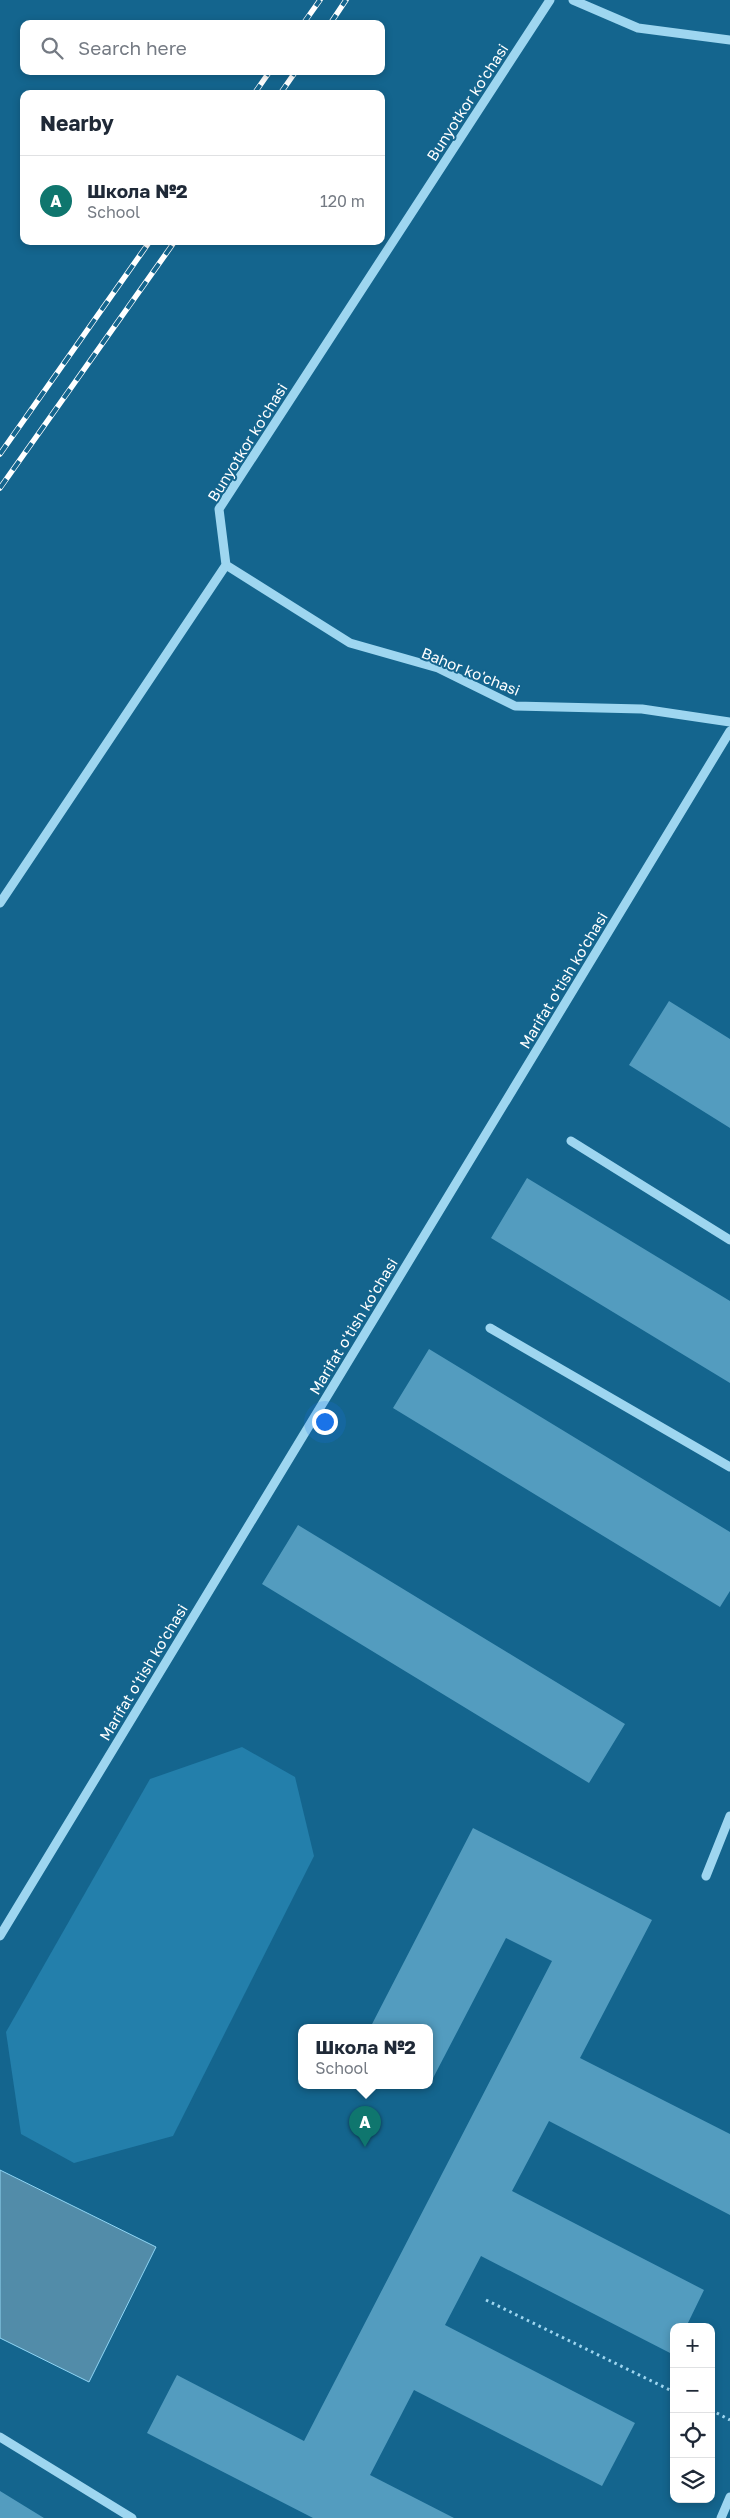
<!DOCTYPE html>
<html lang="en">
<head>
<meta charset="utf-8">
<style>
	:root { --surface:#fff; --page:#f2f2f3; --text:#1f2937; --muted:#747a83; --line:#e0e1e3; --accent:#0f766e }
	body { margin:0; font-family:"Golos Text",sans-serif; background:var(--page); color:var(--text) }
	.controls { position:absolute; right:15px; bottom:15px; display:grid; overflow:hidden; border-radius:10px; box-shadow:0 2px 8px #0003 }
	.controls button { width:45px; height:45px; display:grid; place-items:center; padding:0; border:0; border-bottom:1px solid var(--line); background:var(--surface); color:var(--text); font:25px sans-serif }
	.you { position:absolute; left:324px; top:1421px; width:18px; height:18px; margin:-12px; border:4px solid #fff; border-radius:50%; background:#1a73e8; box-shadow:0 0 0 8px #1a73e833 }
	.badge { display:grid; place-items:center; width:32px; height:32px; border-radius:50%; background:var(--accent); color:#fff; font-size:16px; font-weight:700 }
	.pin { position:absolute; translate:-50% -41px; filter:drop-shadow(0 1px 2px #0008) }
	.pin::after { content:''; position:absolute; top:26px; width:18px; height:15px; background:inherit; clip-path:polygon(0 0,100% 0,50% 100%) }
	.popup { position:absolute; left:298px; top:2024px; width:135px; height:65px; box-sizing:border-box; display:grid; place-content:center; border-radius:10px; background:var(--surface); filter:drop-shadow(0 1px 4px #0005); font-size:16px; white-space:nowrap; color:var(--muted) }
	.popup b { font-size:19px; color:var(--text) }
	.popup::after { content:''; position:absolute; left:50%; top:100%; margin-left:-10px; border:10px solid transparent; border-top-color:var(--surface) }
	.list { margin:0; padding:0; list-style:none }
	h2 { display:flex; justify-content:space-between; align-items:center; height:65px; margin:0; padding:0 20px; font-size:21px }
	h2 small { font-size:16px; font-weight:400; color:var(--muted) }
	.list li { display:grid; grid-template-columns:32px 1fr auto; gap:15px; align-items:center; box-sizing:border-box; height:90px; padding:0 20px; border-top:1px solid var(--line) }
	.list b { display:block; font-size:19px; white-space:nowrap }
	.list p { margin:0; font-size:16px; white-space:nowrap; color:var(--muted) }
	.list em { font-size:16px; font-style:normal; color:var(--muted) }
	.icon { flex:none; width:28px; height:28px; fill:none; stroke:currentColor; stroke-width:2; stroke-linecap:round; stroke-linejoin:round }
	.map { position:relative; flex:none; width:730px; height:2518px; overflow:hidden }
	.search { position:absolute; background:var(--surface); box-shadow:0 2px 8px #0003; left:20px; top:20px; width:365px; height:55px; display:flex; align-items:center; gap:12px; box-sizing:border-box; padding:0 18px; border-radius:10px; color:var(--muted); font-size:19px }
	.panel { position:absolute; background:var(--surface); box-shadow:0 2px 8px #0003; left:20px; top:90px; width:365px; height:155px; border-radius:10px }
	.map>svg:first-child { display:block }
	.green { fill:#237fab }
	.water { fill:#528ca9; stroke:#90d5f4 }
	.building { fill:#539cbf }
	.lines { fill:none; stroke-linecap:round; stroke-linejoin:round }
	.path { stroke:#9ed6f0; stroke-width:3; stroke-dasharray:2.5 4; stroke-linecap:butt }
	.minor { stroke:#9ed6f0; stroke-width:9 }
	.rail-casing { stroke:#fff; stroke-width:5.5 }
	.rail { stroke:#14658e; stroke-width:4; stroke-dasharray:11; stroke-linecap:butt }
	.labels { text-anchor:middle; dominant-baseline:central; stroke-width:4; stroke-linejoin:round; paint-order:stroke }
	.street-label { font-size:15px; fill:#fff; stroke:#14658e }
</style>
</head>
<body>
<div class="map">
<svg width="730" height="2518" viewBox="0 0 730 2518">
	<rect width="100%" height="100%" fill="#14658e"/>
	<path class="green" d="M242,1747l53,30 19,79 -141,280 -99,27 -53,-29 -15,-102 144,-253z"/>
	<path class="water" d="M0,2170l156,77 -67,135 -89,-44z"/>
	<path class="building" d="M669,1001l61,38v89l-101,-63z
		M527,1178l203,123v82l-239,-145z
		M429,1349l301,183v59l-10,16 -327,-199z
		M298,1525l327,199 -36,59 -327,-199z
		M473,1828l179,92 -72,138 150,76v81l-181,-94 -37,70 192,99 -18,37h-12v23l-2,4 -191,-98 -36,69 190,98 -33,63 -188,-96 -44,85 84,43h-141l-166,-85 30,-58 127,66 248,-480 -46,-23 -75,144 -2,-2v-52h-59z
		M0,2491l44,27h-44z"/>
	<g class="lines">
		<path class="path" d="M486,2300l188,92
			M711,2410l19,10"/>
		<path class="minor" d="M573,0l65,28 92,12
			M226,565l124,78 88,25 77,38 127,3 88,13
			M0,903l226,-338 -7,-56 331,-509
			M571,1141l159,99
			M490,1328l240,139
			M706,1876l24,-60
			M0,1936l730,-1205
			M0,2437l132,81
			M721,2518l9,-21"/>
		<defs>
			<path id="rail" d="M303,24l17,-24
				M330,24l16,-24
				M254,94l16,-23
				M280,94l16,-23
				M0,454l150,-213
				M0,488l175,-247"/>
		</defs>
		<use href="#rail" class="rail-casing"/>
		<use href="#rail" class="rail"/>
	</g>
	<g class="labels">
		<g class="street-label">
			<text transform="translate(467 102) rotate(-57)">Bunyotkor ko'chasi</text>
			<text transform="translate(247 442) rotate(-58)">Bunyotkor ko'chasi</text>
			<text transform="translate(471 671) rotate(22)">Bahor ko'chasi</text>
			<text transform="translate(563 980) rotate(-59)">Marifat o'tish ko'chasi</text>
			<text transform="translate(353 1326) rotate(-59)">Marifat o'tish ko'chasi</text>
			<text transform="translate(143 1672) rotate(-59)">Marifat o'tish ko'chasi</text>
		</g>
	</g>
</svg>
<div class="controls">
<button>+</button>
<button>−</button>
<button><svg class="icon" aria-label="locate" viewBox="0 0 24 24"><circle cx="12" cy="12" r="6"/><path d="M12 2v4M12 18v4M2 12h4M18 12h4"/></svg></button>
<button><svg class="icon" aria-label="layers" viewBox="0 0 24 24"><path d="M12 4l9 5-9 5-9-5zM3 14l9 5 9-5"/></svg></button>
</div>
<div class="you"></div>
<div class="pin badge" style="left:365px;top:2147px">A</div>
<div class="popup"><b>Школа №2</b>School</div>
<div class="search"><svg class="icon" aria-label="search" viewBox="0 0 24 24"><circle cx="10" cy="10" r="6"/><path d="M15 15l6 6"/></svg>Search here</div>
<section class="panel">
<h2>Nearby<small></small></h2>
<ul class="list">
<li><span class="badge">A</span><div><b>Школа №2</b><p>School</p></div><em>120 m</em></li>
</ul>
</section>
</div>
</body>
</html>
